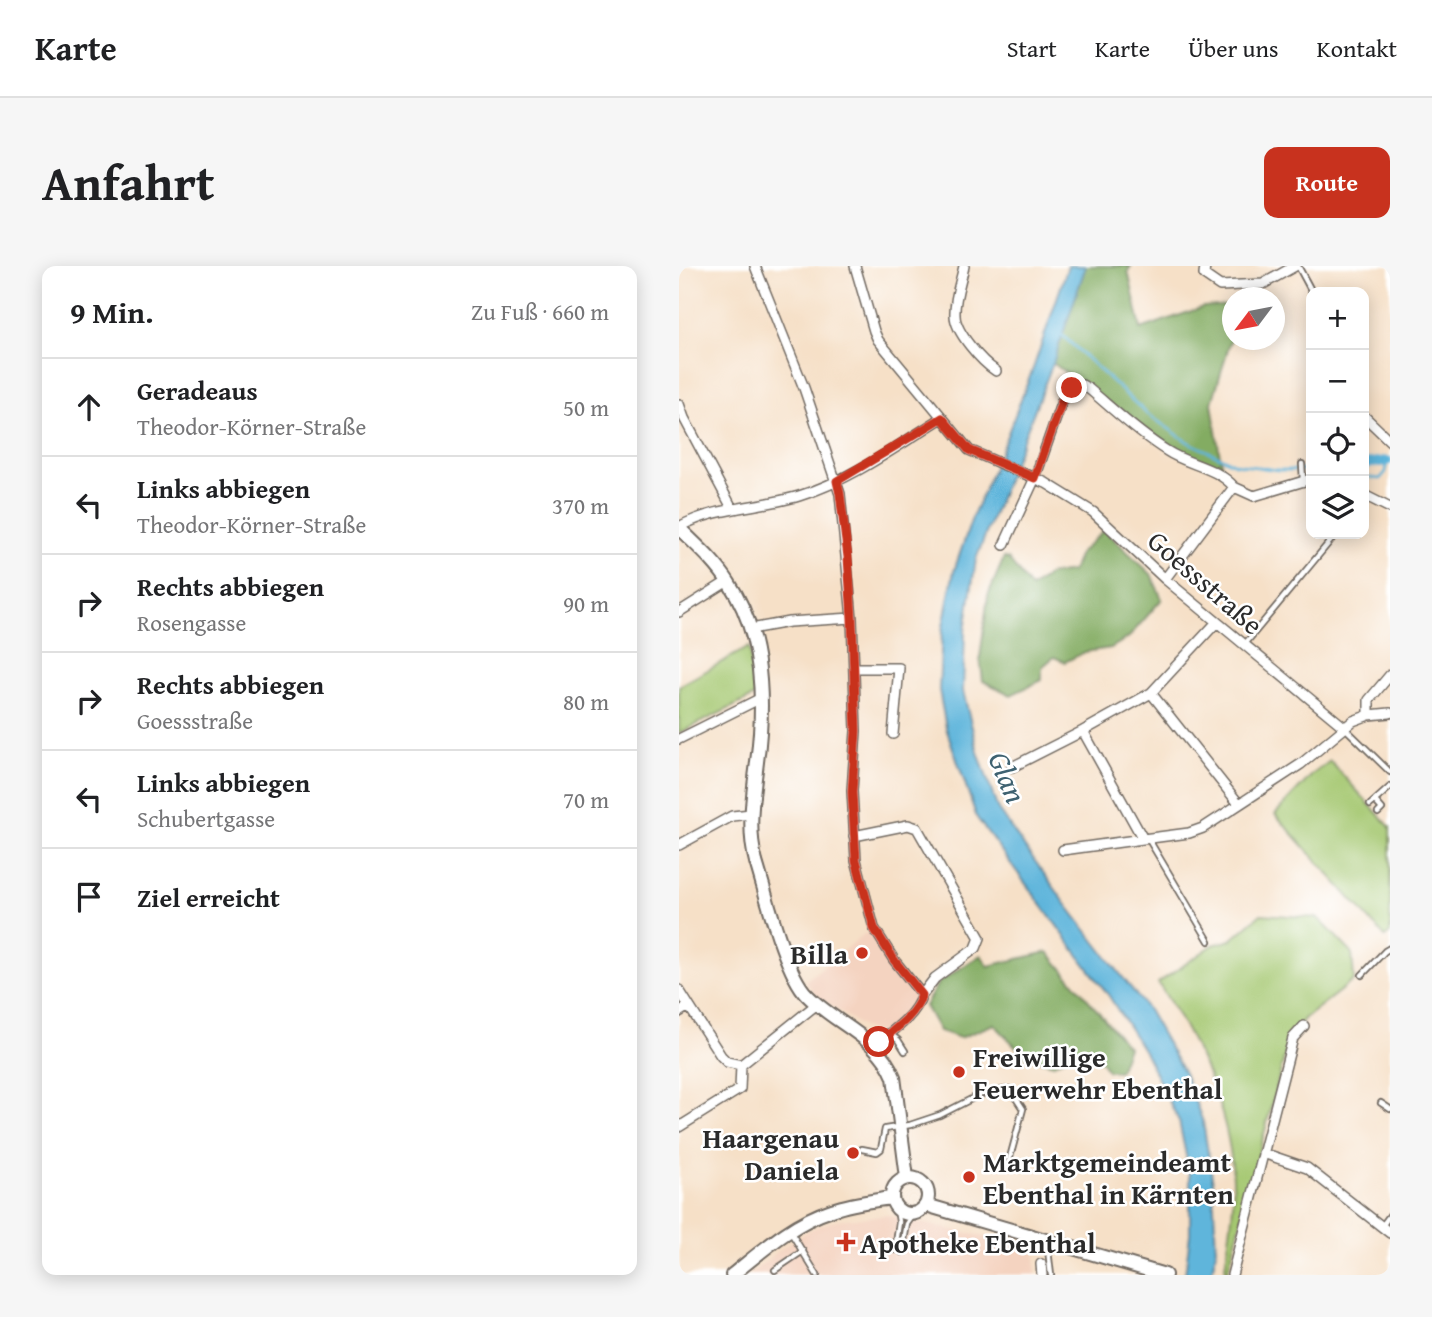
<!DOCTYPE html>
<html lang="de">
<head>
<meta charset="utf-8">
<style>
	:root { --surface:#fff; --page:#f6f6f6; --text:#202124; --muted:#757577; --line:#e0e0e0; --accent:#c8321e }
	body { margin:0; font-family:"Gentium Book Plus",serif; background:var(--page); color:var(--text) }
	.controls { position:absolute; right:21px; top:21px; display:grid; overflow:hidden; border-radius:14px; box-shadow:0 4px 18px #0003 }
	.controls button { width:63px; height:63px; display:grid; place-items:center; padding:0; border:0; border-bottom:2px solid var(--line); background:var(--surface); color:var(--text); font:35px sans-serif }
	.compass { position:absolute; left:543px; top:21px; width:63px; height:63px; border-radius:50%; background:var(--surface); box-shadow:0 4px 18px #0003; rotate:238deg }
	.stop { position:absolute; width:21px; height:21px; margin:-16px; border:5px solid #c8321e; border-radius:50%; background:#fff }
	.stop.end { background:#c8321e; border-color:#fff; box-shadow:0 2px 7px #0008 }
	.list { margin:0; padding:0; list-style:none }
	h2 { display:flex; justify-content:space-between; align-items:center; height:91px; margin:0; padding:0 28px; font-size:30px }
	h2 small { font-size:23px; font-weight:400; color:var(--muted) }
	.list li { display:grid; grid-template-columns:46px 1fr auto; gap:21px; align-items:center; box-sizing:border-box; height:98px; padding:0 28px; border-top:2px solid var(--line) }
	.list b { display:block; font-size:26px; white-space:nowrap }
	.list p { margin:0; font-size:23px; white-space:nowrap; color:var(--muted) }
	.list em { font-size:23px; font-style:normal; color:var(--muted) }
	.icon { flex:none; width:38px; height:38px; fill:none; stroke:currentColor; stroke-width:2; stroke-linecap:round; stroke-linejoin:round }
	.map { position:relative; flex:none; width:711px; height:1009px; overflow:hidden; border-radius:14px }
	header { display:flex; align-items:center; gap:42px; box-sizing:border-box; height:98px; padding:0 35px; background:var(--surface); border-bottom:2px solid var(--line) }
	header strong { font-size:33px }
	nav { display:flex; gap:38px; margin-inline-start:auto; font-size:24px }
	.intro { display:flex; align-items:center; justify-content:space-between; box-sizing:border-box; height:168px; padding:0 42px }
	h1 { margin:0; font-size:49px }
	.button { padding:18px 32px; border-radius:14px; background:var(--accent); color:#fff; font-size:24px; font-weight:700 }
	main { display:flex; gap:42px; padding:0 42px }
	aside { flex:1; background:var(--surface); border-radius:14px; box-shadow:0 4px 18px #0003 }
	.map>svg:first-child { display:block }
	.built { fill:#f4d3c0 }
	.green { fill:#a4c770; stroke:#68794e; stroke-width:2 }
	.forest { fill:#83ac62; stroke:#576c46; stroke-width:2 }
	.water { fill:#5eb5db; stroke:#447083; stroke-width:2 }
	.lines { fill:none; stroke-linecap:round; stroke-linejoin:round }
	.stream { stroke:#5eb5db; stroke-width:2.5 }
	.canal { stroke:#5eb5db; stroke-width:10 }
	.lane-casing { stroke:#726a62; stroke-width:8 }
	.street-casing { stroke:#726a62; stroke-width:12 }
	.secondary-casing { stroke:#726a62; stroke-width:16 }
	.lane { stroke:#fff; stroke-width:4.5 }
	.street { stroke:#fff; stroke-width:9 }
	.secondary { stroke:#fff; stroke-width:12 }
	.route { stroke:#c8321e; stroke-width:9 }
	.poi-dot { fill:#c8321e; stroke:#fff; stroke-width:2.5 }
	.labels { text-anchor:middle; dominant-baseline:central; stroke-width:5; stroke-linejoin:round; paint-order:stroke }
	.street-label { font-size:28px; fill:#2b2b2b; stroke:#fff }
	.poi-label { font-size:28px; font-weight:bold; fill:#2b2b2b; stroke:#fff; text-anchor:start }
	.water-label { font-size:30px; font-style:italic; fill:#3f6271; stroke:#fff }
</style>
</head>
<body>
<header>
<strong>Karte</strong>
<nav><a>Start</a><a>Karte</a><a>Über uns</a><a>Kontakt</a></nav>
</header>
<div class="intro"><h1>Anfahrt</h1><a class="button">Route</a></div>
<main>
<aside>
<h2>9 Min.<small>Zu Fuß · 660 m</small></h2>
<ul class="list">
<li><svg class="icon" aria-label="ahead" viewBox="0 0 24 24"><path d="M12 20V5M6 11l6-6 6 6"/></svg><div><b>Geradeaus</b><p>Theodor-Körner-Straße</p></div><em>50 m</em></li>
<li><svg class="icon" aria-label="left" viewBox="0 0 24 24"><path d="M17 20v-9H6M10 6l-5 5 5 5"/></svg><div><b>Links abbiegen</b><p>Theodor-Körner-Straße</p></div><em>370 m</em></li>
<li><svg class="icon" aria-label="right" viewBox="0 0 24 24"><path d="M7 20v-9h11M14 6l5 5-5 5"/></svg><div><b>Rechts abbiegen</b><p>Rosengasse</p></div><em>90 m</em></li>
<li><svg class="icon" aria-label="right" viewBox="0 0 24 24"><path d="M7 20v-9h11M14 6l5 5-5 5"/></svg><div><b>Rechts abbiegen</b><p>Goessstraße</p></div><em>80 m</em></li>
<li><svg class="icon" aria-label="left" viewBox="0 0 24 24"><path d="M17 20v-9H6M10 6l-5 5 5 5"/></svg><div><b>Links abbiegen</b><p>Schubertgasse</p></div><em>70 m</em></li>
<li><svg class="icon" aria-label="arrive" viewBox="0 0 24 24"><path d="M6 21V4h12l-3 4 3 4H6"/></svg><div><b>Ziel erreicht</b></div></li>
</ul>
</aside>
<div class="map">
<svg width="711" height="1009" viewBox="0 0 711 1009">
	<rect width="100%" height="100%" fill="#fff"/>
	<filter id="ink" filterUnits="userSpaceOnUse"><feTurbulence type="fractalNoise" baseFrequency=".0143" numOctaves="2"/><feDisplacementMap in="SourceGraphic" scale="14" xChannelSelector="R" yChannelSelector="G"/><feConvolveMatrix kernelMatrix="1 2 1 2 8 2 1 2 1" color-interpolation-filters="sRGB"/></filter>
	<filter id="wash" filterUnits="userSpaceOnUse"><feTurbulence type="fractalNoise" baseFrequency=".00686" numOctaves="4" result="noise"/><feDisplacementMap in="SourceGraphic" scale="28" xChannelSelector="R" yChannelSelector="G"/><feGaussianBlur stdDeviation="1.57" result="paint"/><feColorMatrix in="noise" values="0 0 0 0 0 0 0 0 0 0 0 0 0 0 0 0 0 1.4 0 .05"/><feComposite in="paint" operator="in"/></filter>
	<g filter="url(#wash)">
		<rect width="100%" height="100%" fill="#f6e0c7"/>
		<path class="built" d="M188,666l6,3 22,34 23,28 -14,18 -28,21 -59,-40 -12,-15z
			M207,949l149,33 1,27h-287l33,-27 29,-19 25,-9z"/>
		<path class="green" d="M70,381l6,49 -76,37v-47z
			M651,495l60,66v106l-5,4 -110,-123 38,-40z
			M582,648l57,4 34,35 2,27 -49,38 -15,17 -63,240 -2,-8c3,-21 7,-43 8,-64 4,-81 -32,-154 -75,-220l55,-38 18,-5z"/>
		<path class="forest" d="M402,0h50l-3,5 13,58 62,-22 29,-2v30l-20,68 10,67 -51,-21 -121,-88z
			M425,264l47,44 11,25 -33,38 -18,11 -26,4 -20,10 -11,-5 -12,10v13l-31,15 -28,-14 -3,-23 8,-63 16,-37 4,1 23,29 17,-13 24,-4 7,-17z
			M369,686l80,95 -9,24h-11l-6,-9 -24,-12 -24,14 -28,-7 -32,-33 -34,14 -21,-7 -14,-25 13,-23 43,-28 7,11z"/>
		<path class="water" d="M389,0h18l-33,97 -77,196 -11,72 -2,60 15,61 20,58 68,94 82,106 36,63 19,49 10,61 3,69 -5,23h-26l5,-41v-59l-11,-54 -34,-68 -36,-57 -132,-178 -31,-90 -7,-38 3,-59 12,-60 18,-53 27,-62 35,-90z"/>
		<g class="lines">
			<path class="stream" d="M383,69l84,78 42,29 47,22 43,6h33
				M685,211l16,2 6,-7 1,-11h3"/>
			<path class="canal" d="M685,198l23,-3"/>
		</g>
	</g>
	<g filter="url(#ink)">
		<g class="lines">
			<defs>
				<path id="lane" d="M619,0l14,26
					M623,198l1,16
					M566,378l87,-105
					M667,463l44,43
					M696,535l7,8 -4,4
					M691,539l20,-18
					M470,574l60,101
					M683,709l23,-24 5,-3
					M211,768l8,6 7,11
					M702,837l9,6
					M183,883l15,3 4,-3 4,-20 25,-4 30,-10 41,-21 29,-5 13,20 -15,56
					M703,960l8,-11
					M111,965l27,44
					M368,975l4,34
					M216,984l4,-28 -2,-13
					M223,986l5,-28 7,-10
					M96,1004l28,-19"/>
				<path id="street" d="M76,0l49,122 36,106 12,124 4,113 -4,60 4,69 18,68 20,32 28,35c-8,23 -29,35 -48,51
					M176,0l19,65 4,9 91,110 77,33 47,29 72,67 179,148
					M285,0c-3,15 -10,33 -9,49 0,17 27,47 41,56
					M526,0l-1,9 16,11 43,-2 32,-18
					M0,138l5,14 48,90
					M685,150l26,25
					M555,221l20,9 57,-17
					M685,229l26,13
					M0,261c38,-21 80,-19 120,-31 52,-16 98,-50 143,-78
					M325,279l31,-67 27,-77 10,-12 10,-4 7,4c25,21 49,44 78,62 21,14 50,16 67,36l-69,92
					M0,346l49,-31
					M72,363l38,-7 63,-4
					M175,402h45l-6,66
					M472,427l88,111
					M690,449v-15l21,-25
					M404,465l68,-38 65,-70
					M0,473l82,-41
					M333,501l71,-36 60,108 -80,11
					M175,570l54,-11 9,3 63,110 -4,10 -41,30 -13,17
					M464,573l46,-6 14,-5 98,-64 52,-43 16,-6 21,-2
					M0,579l53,-29 19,-2
					M0,724l10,16
					M0,746l10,-6 32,50 6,6 14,3
					M0,861l61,-38 1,-24 76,-61
					M584,887l44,15 83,65
					M362,998l1,11
					M553,1009l61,-237 11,-12"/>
				<path id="secondary" d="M0,262c17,17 37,34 50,55 35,52 36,119 28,179 -4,34 -10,67 -1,100 10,32 29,111 51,133 29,30 71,41 87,82l13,101
					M213 930a18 18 0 1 1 36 0a18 18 0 1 1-36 0Z
					M247,939l239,70
					M53,1009c31,-25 62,-53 100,-65 20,-7 40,-9 59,-12"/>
			</defs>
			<use href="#lane" class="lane-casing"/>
			<use href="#street" class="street-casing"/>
			<use href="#secondary" class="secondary-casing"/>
			<use href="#lane" class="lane"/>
			<use href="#street" class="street"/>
			<use href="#secondary" class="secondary"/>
		</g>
	</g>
	<g class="lines" filter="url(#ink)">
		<path class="route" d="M200,776c17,-14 35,-25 43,-47l-28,-35 -20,-32 -18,-68 -4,-68 4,-61 -4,-113 -4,-61 -8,-63 -3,-13 105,-63 27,32 66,28 27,-77 10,-13"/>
	</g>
	<g class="poi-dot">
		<circle cx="183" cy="687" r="7"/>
		<circle cx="280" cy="806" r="7"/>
		<circle cx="174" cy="887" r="7"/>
		<circle cx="290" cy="911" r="7"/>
		<path d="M163.5 965.5h7v7h7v7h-7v7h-7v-7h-7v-7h7z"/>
	</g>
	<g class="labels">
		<g class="street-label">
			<text transform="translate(527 316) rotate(41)">Goessstraße</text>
		</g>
		<g class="poi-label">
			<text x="169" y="687" text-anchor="end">Billa</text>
			<text x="294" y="790">Freiwillige<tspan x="294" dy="32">Feuerwehr Ebenthal</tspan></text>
			<text x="160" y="871" text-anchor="end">Haargenau<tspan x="160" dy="32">Daniela</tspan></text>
			<text x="304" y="895">Marktgemeindeamt<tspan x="304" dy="32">Ebenthal in Kärnten</tspan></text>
			<text x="181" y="976">Apotheke Ebenthal</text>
		</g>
		<g class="water-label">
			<text transform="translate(329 511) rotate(67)">Glan</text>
		</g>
	</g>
</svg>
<div class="controls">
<button>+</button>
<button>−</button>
<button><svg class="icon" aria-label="locate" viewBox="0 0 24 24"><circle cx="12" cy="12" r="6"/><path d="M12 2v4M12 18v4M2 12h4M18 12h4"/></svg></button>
<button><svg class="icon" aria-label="layers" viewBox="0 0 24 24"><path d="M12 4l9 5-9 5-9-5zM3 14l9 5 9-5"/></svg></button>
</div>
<svg class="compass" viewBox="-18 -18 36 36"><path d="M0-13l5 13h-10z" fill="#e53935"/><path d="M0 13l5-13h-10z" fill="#757577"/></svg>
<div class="stop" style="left:200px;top:776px"></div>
<div class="stop end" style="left:393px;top:122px"></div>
</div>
</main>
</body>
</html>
